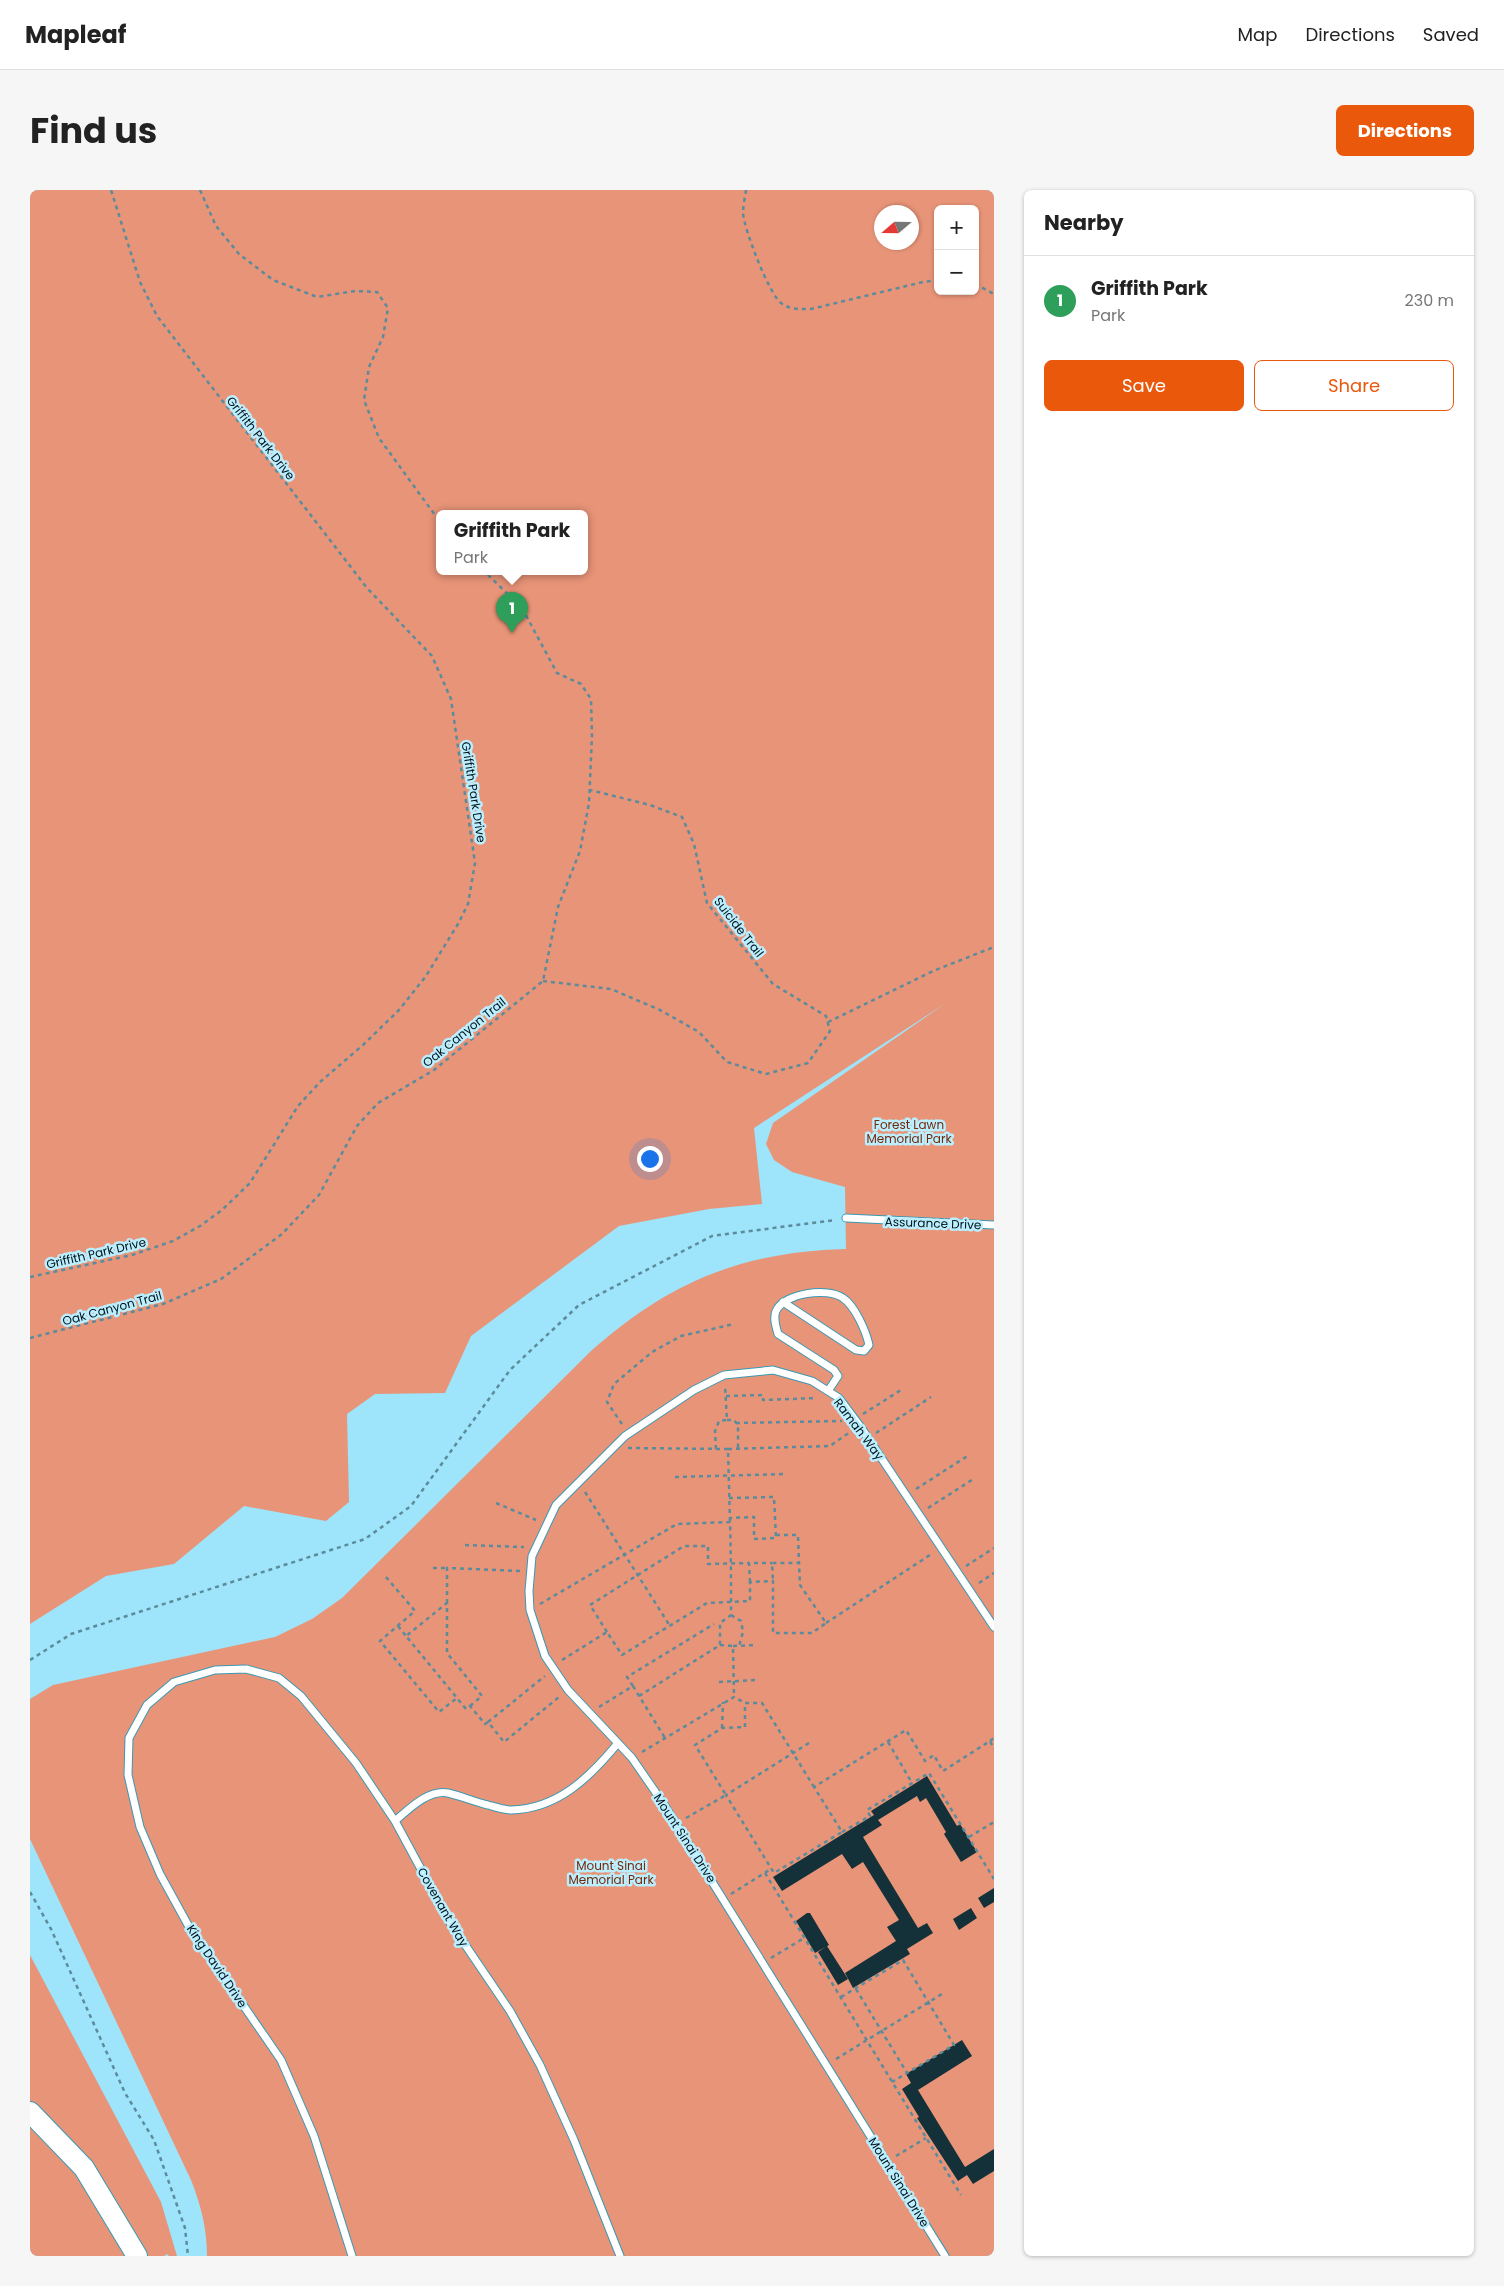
<!DOCTYPE html>
<html lang="en">
<head>
<meta charset="utf-8">
<style>
	:root { --surface:#fff; --page:#f6f6f6; --text:#222; --muted:#767676; --line:#e0e0e0; --accent:#ea580c }
	body { margin:0; font-family:Poppins,sans-serif; background:var(--page); color:var(--text) }
	.controls { position:absolute; right:15px; top:15px; display:grid; overflow:hidden; border-radius:8px; box-shadow:0 1px 4px #0004 }
	.controls button { width:45px; height:45px; display:grid; place-items:center; padding:0; border:0; border-bottom:1px solid var(--line); background:var(--surface); color:var(--text); font:25px sans-serif }
	.compass { position:absolute; left:844px; top:15px; width:45px; height:45px; border-radius:50%; background:var(--surface); box-shadow:0 1px 4px #0004; rotate:250deg }
	.you { position:absolute; left:619px; top:968px; width:18px; height:18px; margin:-12px; border:4px solid #fff; border-radius:50%; background:#1a73e8; box-shadow:0 0 0 8px #1a73e833 }
	.badge { display:grid; place-items:center; width:32px; height:32px; border-radius:50%; background:var(--accent); color:#fff; font-size:16px; font-weight:700 }
	.pin { position:absolute; translate:-50% -41px; filter:drop-shadow(0 1px 2px #0008) }
	.pin::after { content:''; position:absolute; top:26px; width:18px; height:15px; background:inherit; clip-path:polygon(0 0,100% 0,50% 100%) }
	.popup { position:absolute; left:406px; top:320px; width:152px; height:65px; box-sizing:border-box; display:grid; place-content:center; border-radius:8px; background:var(--surface); filter:drop-shadow(0 1px 4px #0005); font-size:16px; white-space:nowrap; color:var(--muted) }
	.popup b { font-size:19px; color:var(--text) }
	.popup::after { content:''; position:absolute; left:50%; top:100%; margin-left:-10px; border:10px solid transparent; border-top-color:var(--surface) }
	.list { margin:0; padding:0; list-style:none }
	h2 { display:flex; justify-content:space-between; align-items:center; height:65px; margin:0; padding:0 20px; font-size:21px }
	h2 small { font-size:16px; font-weight:400; color:var(--muted) }
	.list li { display:grid; grid-template-columns:32px 1fr auto; gap:15px; align-items:center; box-sizing:border-box; height:90px; padding:0 20px; border-top:1px solid var(--line) }
	.list b { display:block; font-size:19px; white-space:nowrap }
	.list p { margin:0; font-size:16px; white-space:nowrap; color:var(--muted) }
	.list em { font-size:16px; font-style:normal; color:var(--muted) }
	.actions { display:flex; gap:10px; padding:15px 20px }
	.actions a { flex:1; padding:11px 0; border:1px solid var(--accent); border-radius:8px; text-align:center; font-size:18px; color:var(--accent) }
	.actions .main { background:var(--accent); color:#fff }
	.map { position:relative; flex:none; width:964px; height:2066px; overflow:hidden; border-radius:8px }
	header { display:flex; align-items:center; gap:30px; box-sizing:border-box; height:70px; padding:0 25px; background:var(--surface); border-bottom:1px solid var(--line) }
	header strong { font-size:24px }
	nav { display:flex; gap:28px; margin-inline-start:auto; font-size:18px }
	.intro { display:flex; align-items:center; justify-content:space-between; box-sizing:border-box; height:120px; padding:0 30px }
	h1 { margin:0; font-size:35px }
	.button { padding:12px 22px; border-radius:8px; background:var(--accent); color:#fff; font-size:18px; font-weight:700 }
	main { display:flex; gap:30px; padding:0 30px }
	aside { flex:1; background:var(--surface); border-radius:8px; box-shadow:0 1px 4px #0004 }
	.map>svg:first-child { display:block }
	.green { fill:#e89478; fill-rule:evenodd }
	.building { fill:#143139 }
	.lines { fill:none; stroke-linecap:round; stroke-linejoin:round }
	.lane-casing { stroke:#3a99b3; stroke-width:9 }
	.secondary-casing { stroke:#3a99b3; stroke-width:22 }
	.path { stroke:#5c8c9b; stroke-width:2.5; stroke-dasharray:4 4; stroke-linecap:butt }
	.lane { stroke:#fff; stroke-width:7 }
	.secondary { stroke:#fff; stroke-width:20 }
	.labels { text-anchor:middle; dominant-baseline:central; stroke-width:5; stroke-linejoin:round; paint-order:stroke }
	.street-label { font-size:12px; fill:#011218; stroke:#bbefff }
	.park-label { font-size:12px; fill:#752708; stroke:#bbefff }
</style>
</head>
<body>
<header>
<strong>Mapleaf</strong>
<nav><a>Map</a><a>Directions</a><a>Saved</a></nav>
</header>
<div class="intro"><h1>Find us</h1><a class="button">Directions</a></div>
<main>
<div class="map">
<svg width="964" height="2066" viewBox="0 0 964 2066">
	<rect width="100%" height="100%" fill="#9ee4fa"/>
	<path class="green" d="M0,0h964v2066h-787c0,-27 -6,-51 -16,-76l-161,-341v-140l23,-14 222,-48 37,-18 30,-21 249,-247c78,-69 150,-99 255,-102l-1,-62 -53,-15 -18,-12 -8,-16 7,-21 173,-120 -192,125 8,76 -53,5 -90,17 -148,110 -26,57 -70,1 -28,20 2,88 -23,19 -82,-15 -70,58 -68,12 -76,48zM908,19h37v82h-37zM852,22h30v30h-30zM410,324h144v58h-144z
		M0,1765l131,247 16,54h-8l-2,-2 -3,2h-134z"/>
	<path class="building" d="M897,1586l30,50 3,-2 17,28 -16,10 -17,-28 2,-2 -20,-34 -6,4 -3,-6 -39,24 4,5 -19,12 55,91 9,-5 6,10 -26,16 3,5 -57,34 -8,-15 51,-32 -9,-14 12,-7 -36,-58 -11,7 -10,-15 -60,37 -9,-14 101,-62 -3,-4z
		M964,1698v14l-10,6 -6,-10z
		M941,1718l6,10 -18,12 -6,-11z
		M777,1723h3l19,32 -14,8 -19,-32z
		M797,1756l21,33 -10,6 -20,-33z
		M932,1850l10,16 -54,34 47,77 29,-18v22l-21,13 -6,-9 -9,6 -41,-63 2,-1 -17,-28 9,-6 -5,-9z"/>
	<g class="lines">
		<defs>
			<path id="lane" d="M816,1028l148,7
				M753,1112l73,48 8,1 5,-6c-3,-14 -14,-39 -26,-47 -15,-11 -59,-5 -67,13 -3,7 0,16 2,23l56,36 4,6 -10,15
				M365,1631c13,-11 33,-32 53,-28 13,3 27,9 40,12 7,2 16,5 23,5 47,-1 79,-33 107,-67
				M322,2066l-38,-120 -33,-76 -93,-135 -28,-51 -20,-47 -12,-52 1,-37 18,-33 27,-23 41,-12 31,-1 33,9 22,18 55,67 39,58 54,100 61,90 30,54 34,75 46,116
				M915,2066l-282,-453 -31,-45 -64,-68 -23,-34 -15,-46 -1,-19 3,-35 24,-51 69,-69 69,-46 30,-15 49,-5 39,11 27,17 21,28 134,201"/>
			<path id="secondary" d="M0,1922l54,56 53,88"/>
		</defs>
		<use href="#lane" class="lane-casing"/>
		<use href="#secondary" class="secondary-casing"/>
		<path class="path" d="M170,0l16,36 23,28 34,26 44,17 38,-6 22,1 11,16 -5,29 -14,30 -5,33 15,38 61,84
			M716,0c-1,7 -3,16 -3,23 1,16 26,81 38,90 9,7 19,6 30,6l112,-27 15,-2
			M945,94l19,10
			M513,791l68,8 49,21 39,22 28,30 39,12 42,-11 22,-32 -4,-15 -53,-32 -66,-81 -13,-59 -12,-27 -32,-12 -60,-15
			M798,832l105,-51 61,-24
			M0,1087l102,-22 41,-14 27,-15 22,-16 28,-27 48,-77 22,-24 43,-37 36,-35 27,-34 32,-52 10,-20 7,-41 -24,-164 -19,-43 -65,-68 -210,-272 -17,-34 -29,-92
			M0,1148l133,-34 58,-25 61,-45 37,-39 38,-69 21,-23 56,-33 109,-89 15,-74 22,-56 9,-48 3,-67 -1,-37 -10,-15 -24,-11 -35,-65 -37,-36
			M696,1206l37,-1v5l54,-2
			M833,1224l38,-24
			M697,1230h7l4,5v23
			M706,1233l106,-2
			M592,1234l-15,-22 7,-18 38,-32 29,-16 53,-12
			M846,1243l55,-36
			M598,1258l100,1 2,73
			M686,1259l-1,-18 4,-10 8,-1 -2,-34
			M698,1259l102,-3 20,-14
			M645,1287l112,-3
			M886,1299l53,-34
			M555,1302l85,134
			M699,1308l45,-1 2,41 -22,1v-22l-24,1
			M466,1313l40,17
			M898,1318l47,-30
			M746,1345h22l1,28
			M435,1355l59,2
			M936,1376l28,-18
			M403,1378h14
			M356,1387l29,34 -35,30 59,71 18,-14
			M720,1392l-1,-19h23
			M949,1393l15,-10
			M417,1413v-35l74,3
			M510,1414l137,-80 53,-2c1,31 1,61 1,93l-11,8v22l-81,51
			M701,1425l10,6 2,11 -4,14
			M796,1433l107,-70
			M368,1436l8,10
			M577,1442l-17,-27 94,-59h24v18l41,-1
			M690,1455l13,1 1,51
			M703,1456l23,-1
			M0,1470l41,-26 294,-95 46,-33 99,-136 69,-65 133,-69 123,-16
			M532,1470l45,-28 15,23 85,-52 43,-2v-19l23,-1v52h39l14,-10 -26,-38 -1,-22h-27l1,18
			M689,1492l38,-2
			M603,1496l-6,-9 87,-53
			M440,1516l12,-10 -35,-43v-50l-41,33 60,73 4,-3 15,18 3,-2 16,20 55,-45
			M569,1517l34,-21 32,52
			M458,1532l57,-46
			M692,1538l1,-26
			M960,1551l4,-3
			M858,1552l24,41
			M779,1553l-83,52 48,78 68,-41 -28,-45 92,-57 19,31 9,-6 9,16 47,-30 4,8
			M612,1562l92,-55 11,6
			M656,1628l40,-23 -31,-50 27,-17 23,-1v-24h17l52,84
			M812,1642l28,-16 -3,-6 62,-37 65,106
			M939,1647l25,-15
			M735,1683l196,322
			M0,1702l21,37 74,164 29,47 31,88 3,28
			M701,1704l40,-25
			M741,1768l33,-20
			M826,1799l51,84
			M811,1807l62,-37 51,85 -62,37
			M806,1869l106,-65
			M866,1966l30,-18"/>
		<use href="#lane" class="lane"/>
		<use href="#secondary" class="secondary"/>
	</g>
	<g class="labels">
		<g class="street-label">
			<text transform="translate(231 248) rotate(52)">Griffith Park Drive</text>
			<text transform="translate(444 602) rotate(81)">Griffith Park Drive</text>
			<text transform="translate(709 737) rotate(52)">Suicide Trail</text>
			<text transform="translate(434 842) rotate(-39)">Oak Canyon Trail</text>
			<text transform="translate(903 1033) rotate(2)">Assurance Drive</text>
			<text transform="translate(66 1063) rotate(-13)">Griffith Park Drive</text>
			<text transform="translate(82 1118) rotate(-15)">Oak Canyon Trail</text>
			<text transform="translate(829 1239) rotate(53)">Ramah Way</text>
			<text transform="translate(655 1648) rotate(57)">Mount Sinai Drive</text>
			<text transform="translate(413 1717) rotate(60)">Covenant Way</text>
			<text transform="translate(187 1776) rotate(56)">King David Drive</text>
			<text transform="translate(869 1992) rotate(58)">Mount Sinai Drive</text>
		</g>
		<g class="park-label">
			<text x="879" y="934">Forest Lawn<tspan x="879" dy="14">Memorial Park</tspan></text>
			<text x="581" y="1675">Mount Sinai<tspan x="581" dy="14">Memorial Park</tspan></text>
		</g>
	</g>
</svg>
<div class="controls">
<button>+</button>
<button>−</button>
</div>
<svg class="compass" viewBox="-18 -18 36 36"><path d="M0-13l5 13h-10z" fill="#e53935"/><path d="M0 13l5-13h-10z" fill="#767676"/></svg>
<div class="you"></div>
<div class="pin badge" style="left:482px;top:443px;background:#2e9e5b">1</div>
<div class="popup"><b>Griffith Park</b>Park</div>
</div>
<aside>
<h2>Nearby<small></small></h2>
<ul class="list">
<li><span class="badge" style="background:#2e9e5b">1</span><div><b>Griffith Park</b><p>Park</p></div><em>230 m</em></li>
</ul>
<div class="actions"><a class="main">Save</a><a>Share</a></div>
</aside>
</main>
</body>
</html>
